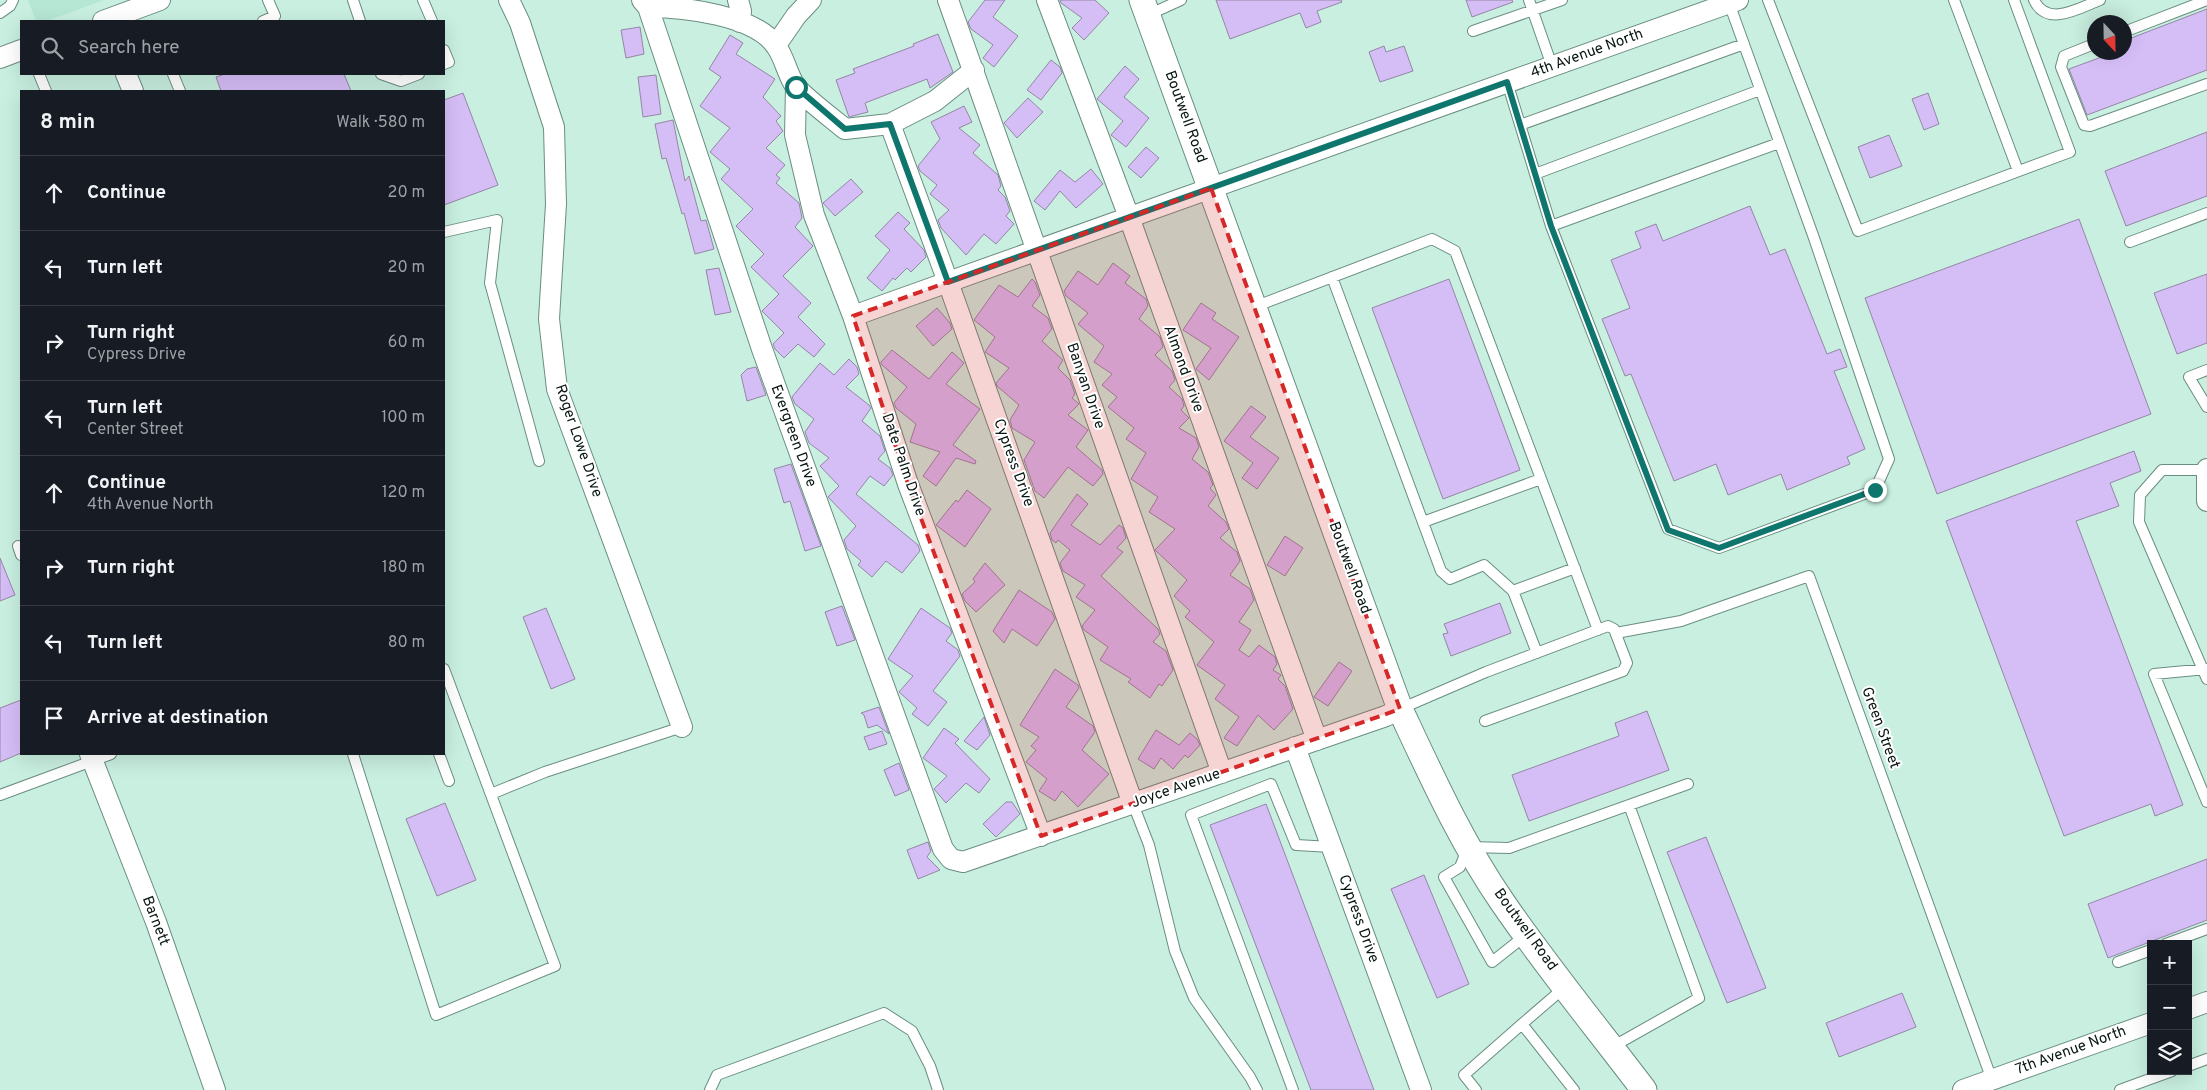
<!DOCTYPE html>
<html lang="en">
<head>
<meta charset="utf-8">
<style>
	:root { --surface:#171b24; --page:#20242c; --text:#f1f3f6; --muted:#9ea1a6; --line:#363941 }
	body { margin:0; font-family:Overpass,sans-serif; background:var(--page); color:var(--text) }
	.controls { position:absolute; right:15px; bottom:15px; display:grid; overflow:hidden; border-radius:0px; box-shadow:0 5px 20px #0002 }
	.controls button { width:45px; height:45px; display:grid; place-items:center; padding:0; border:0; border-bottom:1px solid var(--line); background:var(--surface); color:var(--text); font:25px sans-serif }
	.compass { position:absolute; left:2087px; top:15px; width:45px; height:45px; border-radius:50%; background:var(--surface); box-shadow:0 5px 20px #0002; rotate:158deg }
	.stop { position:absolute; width:15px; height:15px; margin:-11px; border:4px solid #0f766e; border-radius:50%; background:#fff }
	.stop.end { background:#0f766e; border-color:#fff; box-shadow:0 1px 5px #0008 }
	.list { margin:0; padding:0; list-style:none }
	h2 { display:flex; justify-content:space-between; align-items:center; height:65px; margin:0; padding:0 20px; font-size:21px }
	h2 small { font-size:16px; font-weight:400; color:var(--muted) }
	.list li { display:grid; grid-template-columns:32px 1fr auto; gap:15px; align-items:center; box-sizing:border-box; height:75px; padding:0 20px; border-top:1px solid var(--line) }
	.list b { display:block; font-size:19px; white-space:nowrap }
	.list p { margin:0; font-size:16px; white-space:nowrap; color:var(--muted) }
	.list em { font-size:16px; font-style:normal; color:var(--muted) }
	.icon { flex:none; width:28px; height:28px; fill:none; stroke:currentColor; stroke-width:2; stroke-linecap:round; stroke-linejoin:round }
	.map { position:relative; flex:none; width:2207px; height:1090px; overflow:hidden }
	.search { position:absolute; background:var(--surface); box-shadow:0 5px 20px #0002; left:20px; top:20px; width:425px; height:55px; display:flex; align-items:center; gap:12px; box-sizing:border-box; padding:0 18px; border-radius:0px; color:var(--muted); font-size:19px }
	.panel { position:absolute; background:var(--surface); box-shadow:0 5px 20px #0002; left:20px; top:90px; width:425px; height:665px; border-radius:0px }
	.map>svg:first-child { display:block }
	.built { fill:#b6e7d4 }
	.building { fill:#d5bdf6; stroke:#9487a5 }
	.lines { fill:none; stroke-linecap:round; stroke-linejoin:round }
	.service-casing { stroke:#6a8e81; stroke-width:12 }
	.minor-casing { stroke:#6a8e81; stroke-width:22 }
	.tertiary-casing { stroke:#6a8e81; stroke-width:27 }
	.service { stroke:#fff; stroke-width:10 }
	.minor { stroke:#fff; stroke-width:20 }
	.tertiary { stroke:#fff; stroke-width:25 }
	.route { stroke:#0f766e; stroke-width:6 }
	.marked { fill:#d62828; fill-opacity:0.2; stroke:#d62828; stroke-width:4; stroke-dasharray:10 6; stroke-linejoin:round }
	.labels { text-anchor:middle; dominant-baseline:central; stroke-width:4; stroke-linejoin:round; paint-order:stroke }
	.street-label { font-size:15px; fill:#081611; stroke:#fff }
</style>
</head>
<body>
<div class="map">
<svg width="2207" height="1090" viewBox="0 0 2207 1090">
	<rect width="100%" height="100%" fill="#c8efe0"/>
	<path class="built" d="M28,0h76l-57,21h-11z"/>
	<path class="building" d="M985,0h20l-12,17 25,19 -24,31 -11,-9 10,-13 -22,-16 -3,-7z
		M1060,0h35l14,13 -25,27 -12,-12 10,-10 -21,-15z
		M1216,0h125l1,2 -25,9 4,11 -15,6 -6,-15 -70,26z
		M1466,0h46l1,2 -41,15z
		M2207,9v61l-120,45 -18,-46 46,-17h9v-3l5,-2 -3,-7z
		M640,27l4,27 -18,4 -5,-28z
		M938,34l15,38 -23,16 -3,-9 -62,24 3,9 -19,5 -13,-37 19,-7 -2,-4 61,-23 -1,-2z
		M730,35l13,8 -7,11 39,25 -12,18 18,19 -5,5 7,10 -17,17 19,17 -9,10 4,3 -4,5 23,20 3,15 -7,9 18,19 -30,30 28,27 -13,14 27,27 -11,13 -16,-13 -14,14 -9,-9 -2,-5 11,-11 -22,-22 17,-17 -28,-27 13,-13 -28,-28 17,-17 -32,-30 9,-10 -20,-17 20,-24 -30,-22 21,-29 -12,-8z
		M1384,46l2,6 18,-6 9,25 -33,11 -11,-30z
		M1051,60l9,7 2,6 -21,27 -14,-10z
		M1125,66l14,13 -15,18 25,21 -23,29 -15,-12 12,-14 -26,-22z
		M225,74h119l7,17h-130l-5,-14z
		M656,75l5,39 -18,3 -5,-40z
		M463,93l35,92 -54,20v-105z
		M1928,93l11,31 -15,6 -12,-31z
		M1028,98l15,14 -26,26 -13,-15z
		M964,106l8,16 -13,6 21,17 -7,8 25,22 3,11 -3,4 7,7 5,14 -4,5 8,8 -18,20 -12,-10 -18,21 -25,-27 -3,-8 11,-10 -19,-16 7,-9 -17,-14 -2,-5 22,-27 -9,-17z
		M673,120l12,61 4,-5 12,45 5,-1 8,29 -19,5 -11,-41 -2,1 -16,-56 -4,1 -7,-35z
		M2207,132v64l-81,30 -21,-55z
		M1889,135l13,31 -32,12 -12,-31z
		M1146,147l13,11 -18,20 -13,-11z
		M1091,169l12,15 -27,24 -16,-17 -15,19 -11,-9 26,-31 15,12z
		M851,179l12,13 -28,24 -12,-13z
		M1750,206l20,49 15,-6 42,105 13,-5 7,18 -13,4 31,78 -18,8 3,7 -63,26 -6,-16 -53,21 -12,-31 -42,17 -43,-107 -6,2 -23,-57 28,-11 -19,-48 30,-12 -6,-16 21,-8 7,17z
		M898,212l12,11 -6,6 20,21 2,7 -15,15 -4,-4 -12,12 -2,-2 -11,13 -15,-13 23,-28 -15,-14z
		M2079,219l72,195 -214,80 -72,-196z
		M1113,263l17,13 -5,7 21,16 2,7 -9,13 21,18 3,10 -8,8 17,16 3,9 -6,7 13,12 2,7 -3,4 8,8 -10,10 17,10 3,9 -7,12 16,13 5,13 -3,3 6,7 -8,11 18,16 3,7 -9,9 17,14 3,9 -10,14 20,14 4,11 -15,22 12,8 -12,20 10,7 10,-12 16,12 2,7 -4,6 8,5 -3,4 7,7 8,23 -19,21 -16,-15 -21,31 -13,-8 15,-21 -24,-18 10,-14 -28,-20 17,-23 -29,-25 5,-6 -16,-15 13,-16 -32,-30 20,-21 -26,-17 9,-15 -27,-18 15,-26 -20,-14 8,-11 -26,-21 9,-10 -15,-12 10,-11 -18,-12 10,-16 -26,-22 10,-11 -22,-17 -2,-5 14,-20 20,14z
		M719,268l12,44 -16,3 -9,-45z
		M2207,274v69l-30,11 -23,-61z
		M1032,279l3,3 5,13 -8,11 16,12 4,11 -10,12 21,19 -5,8 12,12 5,14 -3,4 7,6 -11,11 20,15 -12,17 26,23 1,4 -10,12 -25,-19 -24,31 -9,-7 -11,-31 11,-18 -23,-14 -2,-8 9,-15 -22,-19 -1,-3 13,-15 -24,-16 10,-15 -21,-17 25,-35 19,12z
		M1449,279l71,191 -77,29 -71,-191z
		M1201,303l15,10 -4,6 27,18 -30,43 -13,-11 15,-21 -28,-18z
		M937,308l13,15 2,6 -19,17 -17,-20z
		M892,350l37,29 23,-27 12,11 -18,21 34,25 -27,36 23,16 -1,3 -19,-6 -20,28 -13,-10 17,-24 -30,-10 6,-18 -20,-16 -2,-5 13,-16 -26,-23v-2z
		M849,359l8,8 2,7 -13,13 23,18 2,3 -9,13 18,15 5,15 -7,8 12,9 3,7 -9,11 -14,-10 -14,18 62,51 2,6 -18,22 -16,-12 -14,16 -14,-12 3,-4 -14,-12 -3,-9 12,-14 -28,-29 11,-11 -19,-20 9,-8 -20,-15 -4,-11 9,-13 -19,-15 -3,-7 28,-34 14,12z
		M756,367l10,28 -19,6 -6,-26 6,-6z
		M1251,406l15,11 -16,20 29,21 -22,31 -15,-11 11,-15 -29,-22z
		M2134,451l7,20 -31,12 9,23 -43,15 107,284 -28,11 -4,-12 -87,32 -118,-315z
		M791,464l30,82 -16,5 -15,-50 -6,2 -10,-34z
		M967,490l24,19 -26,38 -29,-22 20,-25 2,2z
		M1077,494l11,10 -17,21 29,20 19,-20 4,3 3,10 -9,10 6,4 -22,24 57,53 2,5 -7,8 13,9 7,19 -11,16 -3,-2 -9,14 -22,-16 3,-3 -31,-19 8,-13 -24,-17 -2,-4 13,-16 -19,-13 9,-12 -22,-14 -3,-8 10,-13 -12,-10 -2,3 -4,-3 -2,-7z
		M1285,536l18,12 -18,28 -18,-11z
		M0,558l15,37 -15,6z
		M985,563l20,22 -29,27 -11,-11 -3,-7 13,-12 -2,-3z
		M1019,590l33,22 3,7 -18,27 -25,-17 -8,14 -11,-12z
		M1500,603l11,30 -60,23 -8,-22 5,-1 -4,-9z
		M842,606l13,34 -18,6 -12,-34z
		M546,608l29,71 -24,10 -28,-72z
		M921,608l29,20 2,5 -6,8 12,9 2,6 -27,35 14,11 -19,24 -16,-12 5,-6 -18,-16 14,-16 -25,-17z
		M1339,662l13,9 -24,35 -14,-9z
		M1055,669l23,16 1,3 -13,19 27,19 2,6 -13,18 27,24 -31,33 -16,-16 -7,10 -16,-10 8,-12 -21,-17 10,-12 -5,-4 8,-9 -19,-12z
		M21,700v53l-21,9v-54z
		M879,707l10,27 -12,-9 -9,3 -4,-13 -3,-2z
		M1647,711l22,59 -140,51 -17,-46 107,-39 -4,-13z
		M984,717l6,18 -13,15 -13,-9z
		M944,728l15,11 -4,4 35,36 -11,14 -13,-10 -20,20 -12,-14 13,-13 -24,-18z
		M1156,730l23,15 11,-12 7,6 3,6 -12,13 -3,-3 -12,14 -12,-11 -7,11 -16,-10z
		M882,731l5,13 -18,6 -5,-13z
		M899,763l10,27 -14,6 -11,-26z
		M1006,802h6l8,12 -24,23 -13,-13z
		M445,803l31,77 -39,16 -31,-77z
		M1266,804l108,286h-63l-101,-265z
		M1706,837l60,151 -39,15 -60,-151z
		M928,842l3,9 -4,6 13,13 -22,9 -11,-29z
		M2207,859v61l-99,38 -20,-54z
		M1424,875l45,109 -32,14 -46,-109z
		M1902,993l14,34 -77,30 -13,-34z"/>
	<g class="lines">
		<defs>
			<path id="service" d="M353,0l7,21
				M423,0l9,21
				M1529,0l23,66
				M1768,0l90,231 212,-79 -56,-152
				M1954,0l64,171
				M2034,0c13,28 45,8 66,0
				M0,13l10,-7 3,-6
				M1148,15l33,-15
				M263,21l12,-5 -7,-16
				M1473,31l89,-31
				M2124,32l83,-32
				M2094,44l-30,12 -3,11 23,58 6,1 117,-42
				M444,50l5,12 -5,2
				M39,74l7,17
				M173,74l7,17
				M381,74l20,7 18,-7
				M1507,82l44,144 117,303 51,19 156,-58 14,-31 -75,-221 -85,-235
				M1520,125l224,-81
				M1535,174l225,-84
				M1551,226l228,-83
				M444,232l53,-12 -7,63 49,178
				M2130,242l77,-29
				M1332,277l109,294 9,8 34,-14 29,26 24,62
				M1254,307l178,-68 23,12 143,379
				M2207,370l-18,7 18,30
				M2207,470h-45l-22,25 -1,27 68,157
				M1423,522l118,-43
				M18,546l3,9
				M1513,591l62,-23
				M1616,633l65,-12 128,-45 183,504
				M2207,669l-53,5 53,128
				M1400,709l86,-37 122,-46 6,3 13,34 -4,8 -138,50
				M353,754l83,261 119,-49 -111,-297
				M439,754l10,27
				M491,794l54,-22 137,-45
				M0,795l111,-41
				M1133,804l16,41 26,106 19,47 56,79 7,13
				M1526,935l-34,27 -48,-85 16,-10 8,-20 41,1 179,-64
				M2166,944l41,-15
				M2118,962l33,-12
				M1522,1024l43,-37
				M1612,1047l87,-49 -70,-193
				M2188,1066l19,-7
				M710,1090l7,-15 167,-62 28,18 18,35 8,24
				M1293,1090l-102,-275 80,-31 25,61 36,2
				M1476,1090l-12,-15 58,-51 52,66
				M2120,1090l52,-19"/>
			<path id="minor" d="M509,0l11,23 34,104 2,77 -7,115 8,70 125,338
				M642,0l6,7c35,0 107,8 128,39 9,12 11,29 20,41 9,11 37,32 49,42l45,-5 45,-23 39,-31
				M738,0l3,11 -1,11
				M948,0l274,773
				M1047,0l82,217 188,523
				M648,7l114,342 181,500 8,10 12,3 423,-146 14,-7
				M103,21l57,-21
				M776,45l20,-29 15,-16
				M0,58l21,-8
				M126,74l7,17
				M796,87l-1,48 19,80 39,101 55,168 133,352
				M890,124l58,158 185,522
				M853,316l885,-316
				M2207,469v32
				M1295,747l126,343
				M90,754l66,168 59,168
				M2188,1009l19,-7
				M1963,1090l188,-67"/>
			<path id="tertiary" d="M1142,0l258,709c31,66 61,133 103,194 44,64 94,125 141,187"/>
		</defs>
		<use href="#service" class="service-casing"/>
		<use href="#minor" class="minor-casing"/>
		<use href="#tertiary" class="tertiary-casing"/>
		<use href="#service" class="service"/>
		<use href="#minor" class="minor"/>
		<use href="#tertiary" class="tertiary"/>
	</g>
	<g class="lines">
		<path class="route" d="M796,87l49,42 45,-5 58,158 559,-200 44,144 117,304 51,18 156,-58"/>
	</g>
	<path class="marked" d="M1211,188l189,521 -359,127 -133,-352 -55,-168z"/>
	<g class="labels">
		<g class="street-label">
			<text transform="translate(1587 54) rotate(-20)">4th Avenue North</text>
			<text transform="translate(1185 117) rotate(70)">Boutwell Road</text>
			<text transform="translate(1183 369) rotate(70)">Almond Drive</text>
			<text transform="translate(1085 386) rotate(71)">Banyan Drive</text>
			<text transform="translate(793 436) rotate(70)">Evergreen Drive</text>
			<text transform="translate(578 441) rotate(71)">Roger Lowe Drive</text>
			<text transform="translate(1013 463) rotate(70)">Cypress Drive</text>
			<text transform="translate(903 465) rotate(71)">Date Palm Drive</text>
			<text transform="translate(1349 568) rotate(70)">Boutwell Road</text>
			<text transform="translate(1880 728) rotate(70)">Green Street</text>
			<text transform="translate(1176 789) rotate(-19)">Joyce Avenue</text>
			<text transform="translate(1358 919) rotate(70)">Cypress Drive</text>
			<text transform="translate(155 921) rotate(69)">Barnett</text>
			<text transform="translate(1525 930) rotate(54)">Boutwell Road</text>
			<text transform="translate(2071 1051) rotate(-20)">7th Avenue North</text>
		</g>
	</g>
</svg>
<div class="controls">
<button>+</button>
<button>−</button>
<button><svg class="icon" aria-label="layers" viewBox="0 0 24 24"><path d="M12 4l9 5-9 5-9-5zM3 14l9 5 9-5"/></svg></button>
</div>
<svg class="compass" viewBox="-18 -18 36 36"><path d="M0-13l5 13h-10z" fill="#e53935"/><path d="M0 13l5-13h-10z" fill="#9ea1a6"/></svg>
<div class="stop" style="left:796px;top:87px"></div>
<div class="stop end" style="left:1875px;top:490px"></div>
<div class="search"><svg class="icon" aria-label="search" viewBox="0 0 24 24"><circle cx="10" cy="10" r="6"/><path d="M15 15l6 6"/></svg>Search here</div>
<section class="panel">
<h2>8 min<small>Walk · 580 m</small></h2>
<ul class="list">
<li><svg class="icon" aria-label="ahead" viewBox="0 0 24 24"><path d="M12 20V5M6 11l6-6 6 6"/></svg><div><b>Continue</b></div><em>20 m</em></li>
<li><svg class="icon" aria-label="left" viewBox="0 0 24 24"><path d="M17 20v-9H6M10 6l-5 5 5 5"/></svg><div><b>Turn left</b></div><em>20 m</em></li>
<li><svg class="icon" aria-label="right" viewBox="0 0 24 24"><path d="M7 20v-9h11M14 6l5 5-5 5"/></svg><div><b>Turn right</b><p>Cypress Drive</p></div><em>60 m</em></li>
<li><svg class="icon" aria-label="left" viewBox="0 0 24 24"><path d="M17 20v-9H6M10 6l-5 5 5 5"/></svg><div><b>Turn left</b><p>Center Street</p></div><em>100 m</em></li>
<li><svg class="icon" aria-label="ahead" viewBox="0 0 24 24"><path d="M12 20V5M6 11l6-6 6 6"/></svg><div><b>Continue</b><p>4th Avenue North</p></div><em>120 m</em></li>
<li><svg class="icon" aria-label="right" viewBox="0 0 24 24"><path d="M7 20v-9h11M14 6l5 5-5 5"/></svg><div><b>Turn right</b></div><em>180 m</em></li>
<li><svg class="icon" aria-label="left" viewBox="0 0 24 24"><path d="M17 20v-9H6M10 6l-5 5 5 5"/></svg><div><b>Turn left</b></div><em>80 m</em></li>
<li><svg class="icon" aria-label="arrive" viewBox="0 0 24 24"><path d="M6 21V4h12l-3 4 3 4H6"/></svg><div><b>Arrive at destination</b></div></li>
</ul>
</section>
</div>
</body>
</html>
